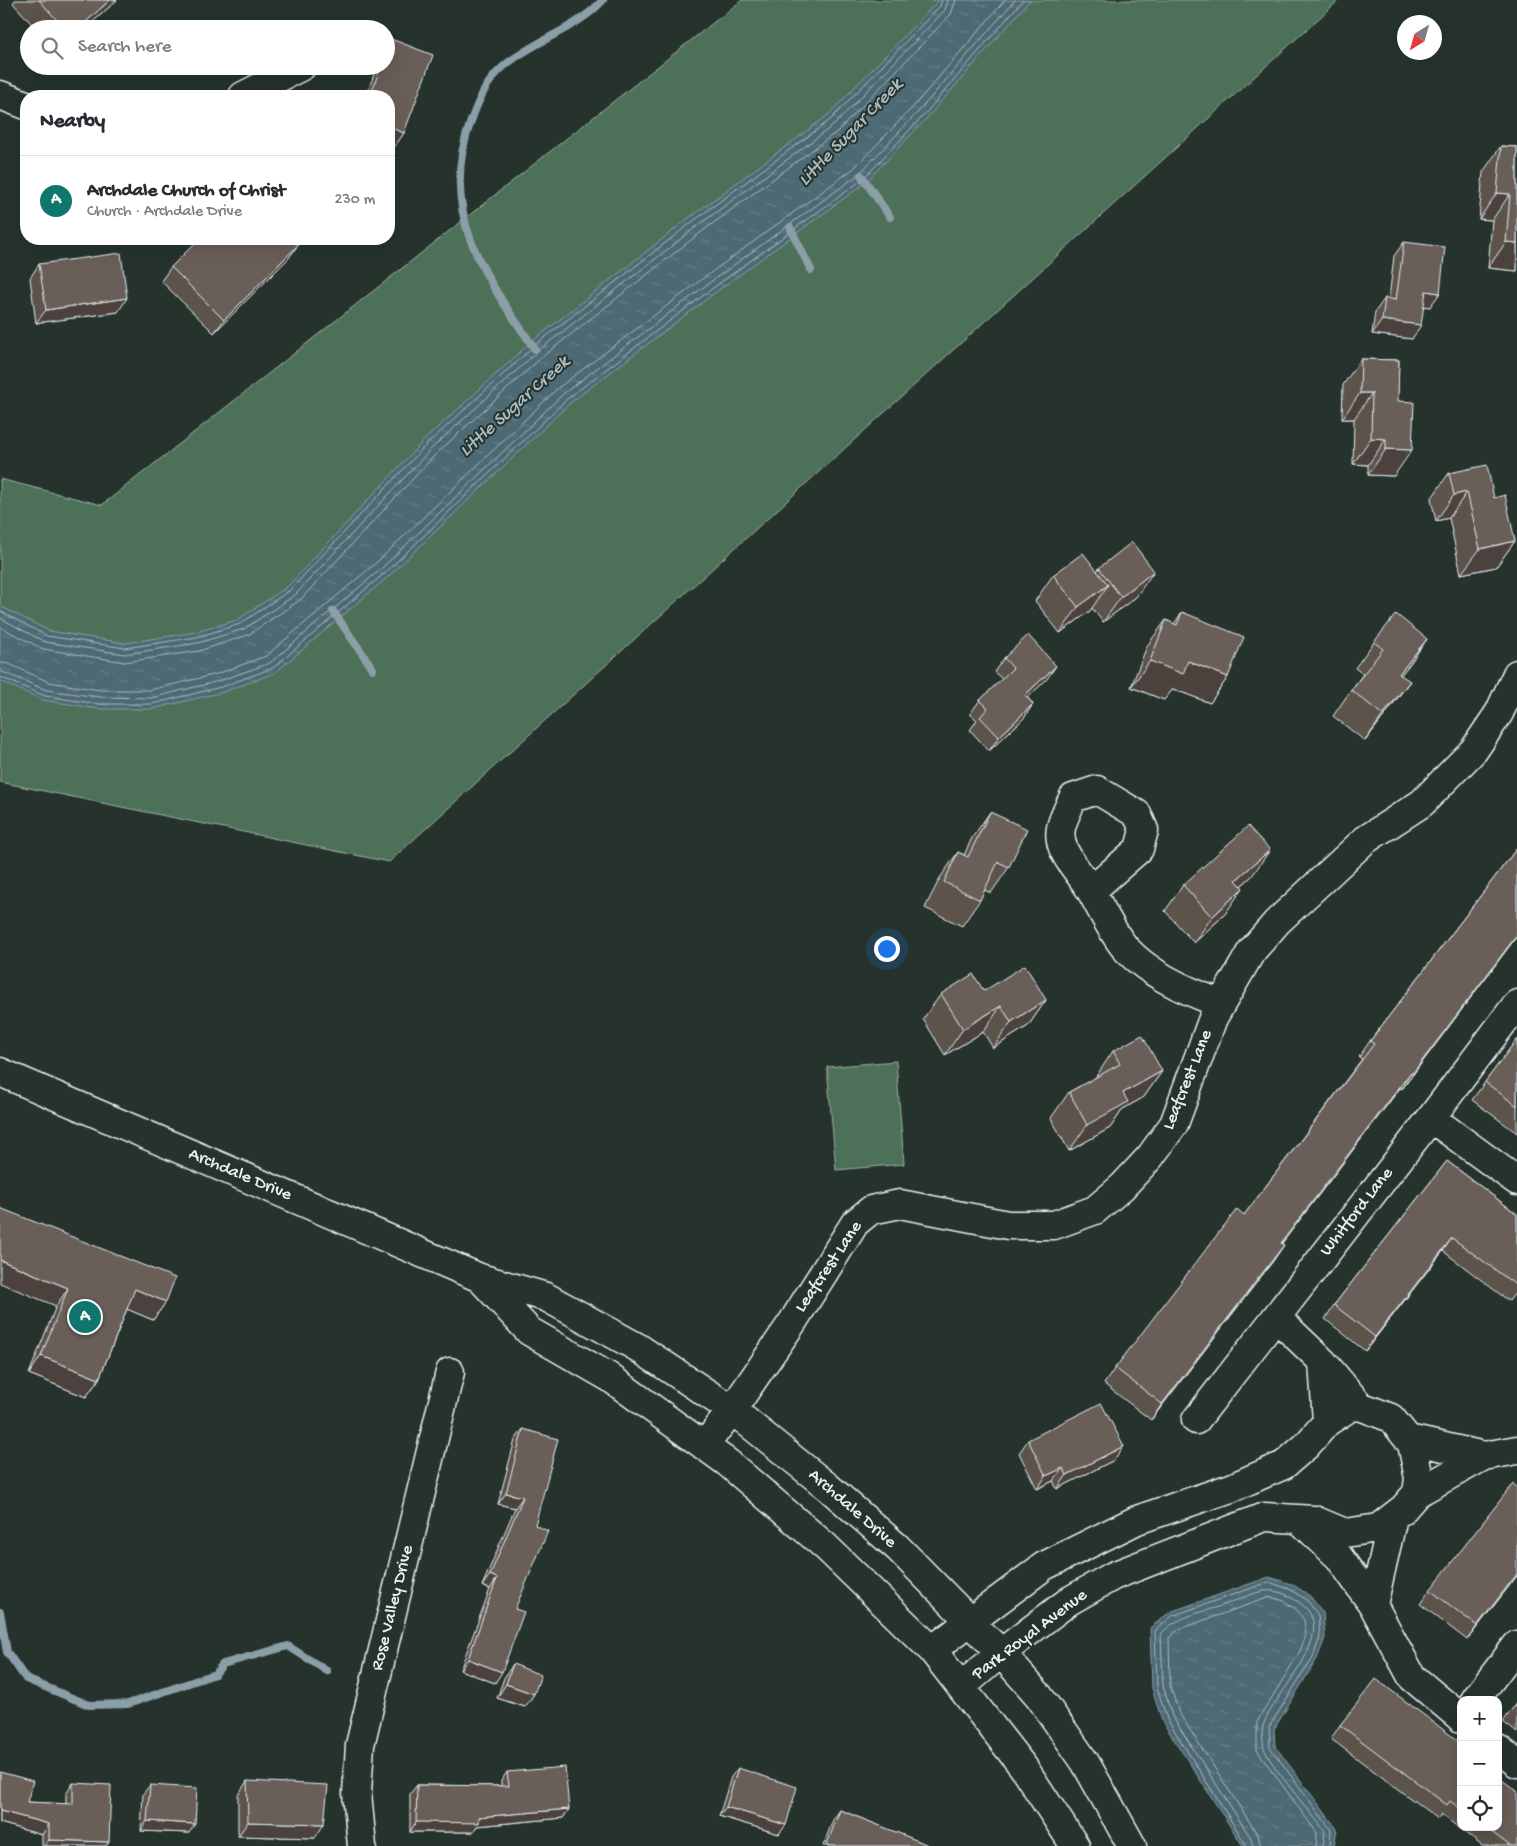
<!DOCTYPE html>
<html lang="en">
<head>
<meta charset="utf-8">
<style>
	:root { --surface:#fff; --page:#f2f2f3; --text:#2b2b33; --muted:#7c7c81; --line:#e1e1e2; --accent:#0f766e }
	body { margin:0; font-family:"Gochi Hand",sans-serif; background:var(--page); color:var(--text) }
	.controls { position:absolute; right:15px; bottom:15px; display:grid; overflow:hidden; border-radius:10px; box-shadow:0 5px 20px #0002 }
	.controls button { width:45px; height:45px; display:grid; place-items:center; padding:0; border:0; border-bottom:1px solid var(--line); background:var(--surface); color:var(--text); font:25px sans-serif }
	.compass { position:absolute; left:1397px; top:15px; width:45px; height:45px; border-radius:50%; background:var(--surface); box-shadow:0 5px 20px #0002; rotate:217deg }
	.you { position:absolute; left:886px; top:948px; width:18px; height:18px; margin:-12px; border:4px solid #fff; border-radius:50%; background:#1a73e8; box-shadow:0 0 0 8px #1a73e833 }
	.badge { display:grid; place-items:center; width:32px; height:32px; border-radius:50%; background:var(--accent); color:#fff; font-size:16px; font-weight:700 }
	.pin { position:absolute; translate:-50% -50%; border:2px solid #fff; box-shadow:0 1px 5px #0006 }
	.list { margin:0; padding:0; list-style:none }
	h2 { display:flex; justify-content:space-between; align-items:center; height:65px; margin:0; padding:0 20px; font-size:21px }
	h2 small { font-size:16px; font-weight:400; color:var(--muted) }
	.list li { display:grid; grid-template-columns:32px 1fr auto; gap:15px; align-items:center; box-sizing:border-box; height:90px; padding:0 20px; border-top:1px solid var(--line) }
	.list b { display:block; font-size:19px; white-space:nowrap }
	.list p { margin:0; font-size:16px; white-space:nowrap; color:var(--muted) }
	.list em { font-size:16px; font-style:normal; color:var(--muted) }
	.icon { flex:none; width:28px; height:28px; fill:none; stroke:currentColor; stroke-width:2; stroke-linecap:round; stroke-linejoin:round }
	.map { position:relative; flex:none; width:1517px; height:1846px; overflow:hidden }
	.search { position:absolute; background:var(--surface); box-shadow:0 5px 20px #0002; left:20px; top:20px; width:375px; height:55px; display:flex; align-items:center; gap:12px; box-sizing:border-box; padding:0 18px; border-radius:28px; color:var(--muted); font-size:19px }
	.panel { position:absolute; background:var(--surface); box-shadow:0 5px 20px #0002; left:20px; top:90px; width:375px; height:155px; border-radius:20px }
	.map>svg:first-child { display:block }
	.park { fill:#4e6f59; stroke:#9bb0a8 }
	.water { fill:url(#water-ripples); stroke:#8b9fa8 }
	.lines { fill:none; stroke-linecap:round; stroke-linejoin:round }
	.shore { stroke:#aabbc3; stroke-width:1 }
	.stream { stroke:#8b9fa8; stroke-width:8 }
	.minor-casing { stroke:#e8f1f8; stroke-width:31 }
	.minor { stroke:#26332d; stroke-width:28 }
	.wall { fill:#5c524c; stroke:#e8f1f8 }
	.shaded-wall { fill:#4b423e; stroke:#e8f1f8 }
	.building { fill:#6b5f58; stroke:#e8f1f8 }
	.labels { text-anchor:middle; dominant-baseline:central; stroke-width:4; stroke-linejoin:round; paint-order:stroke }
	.street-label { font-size:18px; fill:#e8f1f8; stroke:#26332d }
	.water-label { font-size:19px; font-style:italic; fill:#aabbc3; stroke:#26332d }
</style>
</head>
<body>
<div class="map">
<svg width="1517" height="1846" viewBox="0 0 1517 1846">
	<defs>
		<pattern id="water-ripples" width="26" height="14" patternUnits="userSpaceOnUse" patternTransform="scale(1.25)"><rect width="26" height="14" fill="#4d6973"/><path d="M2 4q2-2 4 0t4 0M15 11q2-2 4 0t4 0" fill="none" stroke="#677f88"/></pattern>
	</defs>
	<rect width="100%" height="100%" fill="#26332d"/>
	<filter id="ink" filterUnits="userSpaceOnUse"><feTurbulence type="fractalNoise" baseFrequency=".02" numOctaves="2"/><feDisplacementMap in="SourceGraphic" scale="10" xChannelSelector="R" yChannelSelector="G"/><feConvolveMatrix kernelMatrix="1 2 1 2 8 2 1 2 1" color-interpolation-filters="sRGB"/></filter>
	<g filter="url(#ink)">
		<path class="park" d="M742,0h597l-950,862 -389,-80v-303l102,26z
			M896,1061l8,103 -68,6 -9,-103z"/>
		<path class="water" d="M939,0h91l-103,118 -62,65 -145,106 -150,114 -181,173 -114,97 -52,19 -71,17h-53l-56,-9 -43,-19v-75l49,25 76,12 71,-11 41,-12 50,-33 136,-146 107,-98 159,-125 138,-102z
			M1269,1577l23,7 18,12 13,17 2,25 -8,21 -43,70 1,17 62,83 -3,17h-91l-81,-125 -10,-33 -2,-60 20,-16z"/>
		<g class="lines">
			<path class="shore" d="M0,611l47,25 78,12 72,-11 43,-13 50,-34 136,-145 108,-99 158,-124 138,-102 110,-114 2,-6
				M0,618l45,24 80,12 73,-11 46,-14 51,-34 136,-146 107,-98 158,-124 138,-102 111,-115 3,-10
				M0,627l43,22 82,13 74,-11 49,-16 52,-35 136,-146 106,-97 158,-124 138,-102 113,-117 5,-14
				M0,663l9,1 40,18 51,8h50l67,-16 49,-18 111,-94 181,-174 151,-114 144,-105 61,-63 91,-106
				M0,671l46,19 54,7 51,1 68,-17 51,-18 112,-95 181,-174 150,-114 145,-105 61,-64 96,-111
				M0,677l45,19 54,8h53l69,-17 52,-19 113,-96 181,-173 150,-114 145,-105 62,-65 99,-115
				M1247,1846l-80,-127 -10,-32 -2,-56 17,-15 97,-34 20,7 18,11 11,15 2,22 -7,20 -44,70 1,20 61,83 -1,16
				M1253,1846l-2,-8 -79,-122 -9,-30 -2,-52c15,-18 44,-22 65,-30 32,-11 43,-23 74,-1 43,30 -28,92 -37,123 -2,6 0,16 1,22 3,13 50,69 61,83l-2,15
				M1261,1846l-3,-11 -79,-122 -9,-28 -1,-47 10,-9 91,-32 14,4 13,9 7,10 2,15 -6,16 -43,71v28l60,83 -1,13"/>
			<path class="stream" d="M861,175l29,42
				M790,227l21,43
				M535,349c-50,-71 -98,-138 -64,-228 8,-22 15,-39 32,-54 31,-27 73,-37 100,-67
				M333,611l40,58
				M0,1612l7,40 19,27 63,26 39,-1 87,-30 8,-10 65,-18 39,25"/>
			<defs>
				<path id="minor" d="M0,95l26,10
					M243,96l59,-30
					M1091,891l48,-42 5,-19 -7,-16 -40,-24 -24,8c-4,9 -10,20 -12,30 -5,24 19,43 30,63 10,17 22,44 36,59 24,25 61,42 93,53
					M0,1072l480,206 66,19 91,50 95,63 96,77 70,61 103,105 38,43 46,66 47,84
					M1431,1118l86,63
					M480,1278l49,53 80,46 119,86 98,84 106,103 92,118 51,78
					M1276,1317l47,45
					M1196,1420l235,-302 86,-114
					M1327,1422l-4,-60 37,44
					M1408,1439l76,17 -67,37
					M704,1446l28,-36 60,-87 63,-100 16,-13 29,-6 108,21h46l41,-15 27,-23 28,-30 24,-33 39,-106 38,-66 26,-30 88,-82 57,-37 52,-53 25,-37 18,-39
					M1484,1456l33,-6
					M1302,1522l37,35 34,48 20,-88
					M1373,1605l39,72 49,41
					M932,1650l112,-84 93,-46 94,-32 53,-23 22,-19 21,-24 23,-15 10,-1 31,12 21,26 7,34 -2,15 -13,15 -26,20 -33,5 -31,-13 -50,-3 -151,59 -44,25 -68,52 -39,33
					M1475,1700l42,-55
					M1498,1749l19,14
					M362,1846l-5,-53 3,-48 90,-373"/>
			</defs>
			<use href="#minor" class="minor-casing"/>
			<use href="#minor" class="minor"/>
		</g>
		<path class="wall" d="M15,0h102l-32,29h-49l-23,-26z
			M391,39l13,94 -9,13 -6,-2v-48h-23l11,-30h9v-20z
			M1501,146l16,1v124l-29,-3 4,-48 -13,-1 4,-47z
			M1404,242l26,65 -6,-1 -12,33 -40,-5 3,-22 10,-14 4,1 5,-43z
			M298,245l-10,14 -74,74 -53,-52 10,-14z
			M39,264l79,48 -82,11 -6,-45z
			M1361,359l38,1 -5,116 -26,-1v-10l-15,-1 1,-45h-12l1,-34z
			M1449,473l66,68 -19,26 -35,7 -12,-56 -13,3 -5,-22z
			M1099,568l37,29 -33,25 -11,-14 -2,3 -30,22 -25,-32 18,-26 44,-4z
			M1182,612l46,65 -18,26 -37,-14 -9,11 -33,-13 16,-41 19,-26 8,4z
			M1427,639l-26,36 -10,32 -26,34 -32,-25 18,-26 12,-16 -8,-6 19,-26z
			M1004,658l43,21 -20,18 6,7 -9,14 -35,33 -19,-21 7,-10 -7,-6 10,-14 22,-21 -8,-7z
			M990,812l19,55 -18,26 -7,-3 -4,10 -18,26 -37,-18 15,-30 18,-26 6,3 8,-17z
			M1517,848v88l-115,153 -2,-1 -118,155 2,2 -11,16 -122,159 -47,-36 11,-16 129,-153 118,-156 -3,-2 11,-16z
			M1252,876l-11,10 -16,28 -31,29 -29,-32 18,-26z
			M984,991l62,9 -18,26 -35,22 -10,-16 -38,23 -22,-36 18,-25z
			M1517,1039v94l-45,-33z
			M1113,1051l49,20 -18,26 -21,12 -13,19 -41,23 -18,-33 18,-26 26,-14z
			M1447,1161l70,53v77l-8,10 -66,-50 -78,100 -40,-32 9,-14z
			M0,1208l166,94 -13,18 -26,-11 -28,70 -13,18 -57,-23 27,-68z
			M523,1429l12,96 -20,84 -20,74 -35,-13 30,-81 -8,-3 33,-78 -17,-4 17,-64z
			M1028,1440l96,6 -10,14 -57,29 -4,-8 -16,8 -18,-36z
			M1517,1576l-50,64 -47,-36 10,-14z
			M513,1664l21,30 -9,13 -28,-9 7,-20z
			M1517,1702v31l-14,-11z
			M1340,1725l121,18v84h37l19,19h-35l-41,-32 -3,5 -107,-80z
			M738,1768l41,66 -60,-18 12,-39z
			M0,1772l27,30 39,2v-10l7,-11 36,59 -3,4h-64v-11l-42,-12z
			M507,1772l62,37 -6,9 -86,8 -4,6h-63v-38l7,-9 84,1v-5z
			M247,1781l68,57 -77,-2v-41z
			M150,1785l39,48 -48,-2 2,-37z
			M840,1810l90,36h-107l10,-26z"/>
		<path class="shaded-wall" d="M110,0h7l-32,29h-7z
			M389,127l15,6 -9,13 -6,-2z
			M1497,193l13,1 -18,26 -13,-1z
			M1506,242l11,1v28l-29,-3z
			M298,245l-10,14 -74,74 10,-13z
			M1426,291l14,2 -10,14 -14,-2z
			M127,298l-9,14 -82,11 10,-13z
			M1382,320l39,5 -9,14 -40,-5z
			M1360,393h12l-18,26h-12z
			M1371,438l15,1 -18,26 -15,-1z
			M1386,449l26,1 -18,26 -26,-1z
			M1467,492l-18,26 -13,3 18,-26z
			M1515,541l-19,26 -35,7 19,-25z
			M1154,571l-18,26 -33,25 18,-25z
			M1108,585l-18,26 -30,22 18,-26z
			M1427,639l-18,26 -28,34 18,-25z
			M1150,661h38l40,16 -18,26 -37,-14 -9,11 -33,-13z
			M1056,666l-9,13 -31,30 9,-14z
			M1410,681l-19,26 -26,34 18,-26z
			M1033,704l-9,14 -35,33 10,-14z
			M1270,850l-18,26 -34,30 18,-26z
			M1243,888l-18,26 -31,29 18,-26z
			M1517,935v1l-115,153 11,-16z
			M1046,1000l-18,26 -35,22 18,-26z
			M1001,1006l-18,26 -38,23 18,-26z
			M1162,1071l-18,26 -21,12 -13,19 -41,23 18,-26 36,-32z
			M1411,1072l-11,16 -130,171 11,-16z
			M1452,1238l-9,13 -78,100 10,-14z
			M1284,1245l-11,16 -122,159 11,-16z
			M0,1260l68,28 -12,18 -56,-23z
			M135,1289l31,13 -13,18 -31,-13z
			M41,1356l58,23 -13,18 -57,-23z
			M1124,1446l-10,14 -57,29 10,-14z
			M1063,1468l-10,13 -16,8 9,-13z
			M506,1493l17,4 -8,11 -17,-4z
			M1517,1574v2l-50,64 10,-14z
			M490,1575l7,3 -7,11 -8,-3z
			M468,1659l34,13 -7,11 -35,-13z
			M506,1684l28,10 -9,13 -28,-9z
			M726,1807l60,18 -7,9 -60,-18z
			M569,1809l-6,9 -86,8 -4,6h-63l6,-10 63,-5z
			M0,1811l49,13 -7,11 -42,-12z
			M147,1821l48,3 -6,9 -48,-2z
			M248,1822l76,2 -9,14 -77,-2z
			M49,1840l60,2 -3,4h-62z"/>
		<path class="building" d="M39,0h71l-32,29h-13z
			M391,39l42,16 -29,78 -15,-6v-31h-19l11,-30h5v-13z
			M1501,146l16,1v96l-11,-1 4,-48 -13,-1z
			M199,239h92l7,6 -74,75 -53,-53z
			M1404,242l41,5 -5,46 -14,-2 -5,34 -39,-5 3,-22 11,2z
			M121,253l6,45 -81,12 -7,-46z
			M1361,359l38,1 -1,41 16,1 -2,48 -26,-1v-10l-15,-1 1,-45h-12z
			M1487,465l7,33 11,-3 10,46 -35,8 -13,-57 -13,3 -5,-22z
			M1132,542l22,29 -33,26 -22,-29z
			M1083,553l25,32 -30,22 -25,-32z
			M1182,612l62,25 -16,40 -40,-16 -5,13 -33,-13 16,-41 11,5z
			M1396,614l31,25 -28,35 11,7 -27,34 -32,-25 32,-41 -9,-7z
			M1028,635l28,31 -31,29 8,9 -34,33 -19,-20 8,-9 -8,-8 33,-32 -9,-10z
			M990,812l37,17 -18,38 -11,-5 -18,38 -36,-18 14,-30 10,5z
			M1248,826l22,24 -34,30 7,8 -31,29 -29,-32z
			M1517,848v87l-104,138 -2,-1 -130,171 3,2 -122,159 -47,-36 122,-159 7,6 130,-171 -4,-3z
			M1025,965l21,35 -35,22 -10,-16 -38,23 -22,-35 32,-20 11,17z
			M1142,1035l20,36 -39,22 5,9 -41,23 -18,-33 51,-28 -7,-13z
			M1517,1039v67l-32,-24z
			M1447,1161l70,53v72l-65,-48 -77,99 -41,-32z
			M0,1208l175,70 -9,24 -31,-13 -36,90 -58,-23 27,-68 -68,-28z
			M1101,1403l23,43 -57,29 -4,-7 -17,8 -18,-36z
			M523,1429l35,10 -23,86 13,6 -33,78 9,3 -22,60 -34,-13 29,-81 -7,-3 33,-78 -17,-4z
			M1513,1484l4,3v87l-40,52 -47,-36z
			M513,1664l28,11 -7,19 -28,-10z
			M1376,1679l85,64v66l-11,-8 -3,4 -107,-80z
			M1517,1702v7l-3,-3z
			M565,1767l4,42 -90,8v6l-63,-1 1,-37 92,1 -2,-14z
			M738,1768l59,19 -11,38 -60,-18z
			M0,1772l33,9 -6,21 46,2v-21l38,2 -2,57 -60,-2v-16l-49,-13z
			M1498,1777l19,14v55h-7l-25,-19h13z
			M247,1781l81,4 -4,39 -76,-2z
			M150,1785l47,3 -2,36 -48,-3z
			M840,1810l81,32 9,4h-99l-4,-2z"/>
	</g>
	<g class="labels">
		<g class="street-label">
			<text transform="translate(1188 1080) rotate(-68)">Leafcrest Lane</text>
			<text transform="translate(240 1175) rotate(23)">Archdale Drive</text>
			<text transform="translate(1357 1212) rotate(-52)">Whitford Lane</text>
			<text transform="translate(829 1267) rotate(-56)">Leafcrest Lane</text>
			<text transform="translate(852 1509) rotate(41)">Archdale Drive</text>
			<text transform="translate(393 1608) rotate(-76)">Rose Valley Drive</text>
			<text transform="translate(1030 1635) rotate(-37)">Park Royal Avenue</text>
		</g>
		<g class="water-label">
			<text transform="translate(851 133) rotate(-46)">Little Sugar Creek</text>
			<text transform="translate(515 407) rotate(-42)">Little Sugar Creek</text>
		</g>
	</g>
</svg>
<div class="controls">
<button>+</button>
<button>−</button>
<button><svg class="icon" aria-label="locate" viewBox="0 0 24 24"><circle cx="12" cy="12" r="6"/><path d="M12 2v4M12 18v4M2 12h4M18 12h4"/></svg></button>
</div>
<svg class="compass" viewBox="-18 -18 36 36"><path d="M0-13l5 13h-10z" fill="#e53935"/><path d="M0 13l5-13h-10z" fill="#7c7c81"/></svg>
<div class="you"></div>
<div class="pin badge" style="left:85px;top:1317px">A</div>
<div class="search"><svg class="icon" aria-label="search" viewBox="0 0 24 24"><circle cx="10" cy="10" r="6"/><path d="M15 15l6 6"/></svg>Search here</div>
<section class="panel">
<h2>Nearby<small></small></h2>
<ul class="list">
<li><span class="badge">A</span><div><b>Archdale Church of Christ</b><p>Church · Archdale Drive</p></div><em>230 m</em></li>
</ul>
</section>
</div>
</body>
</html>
